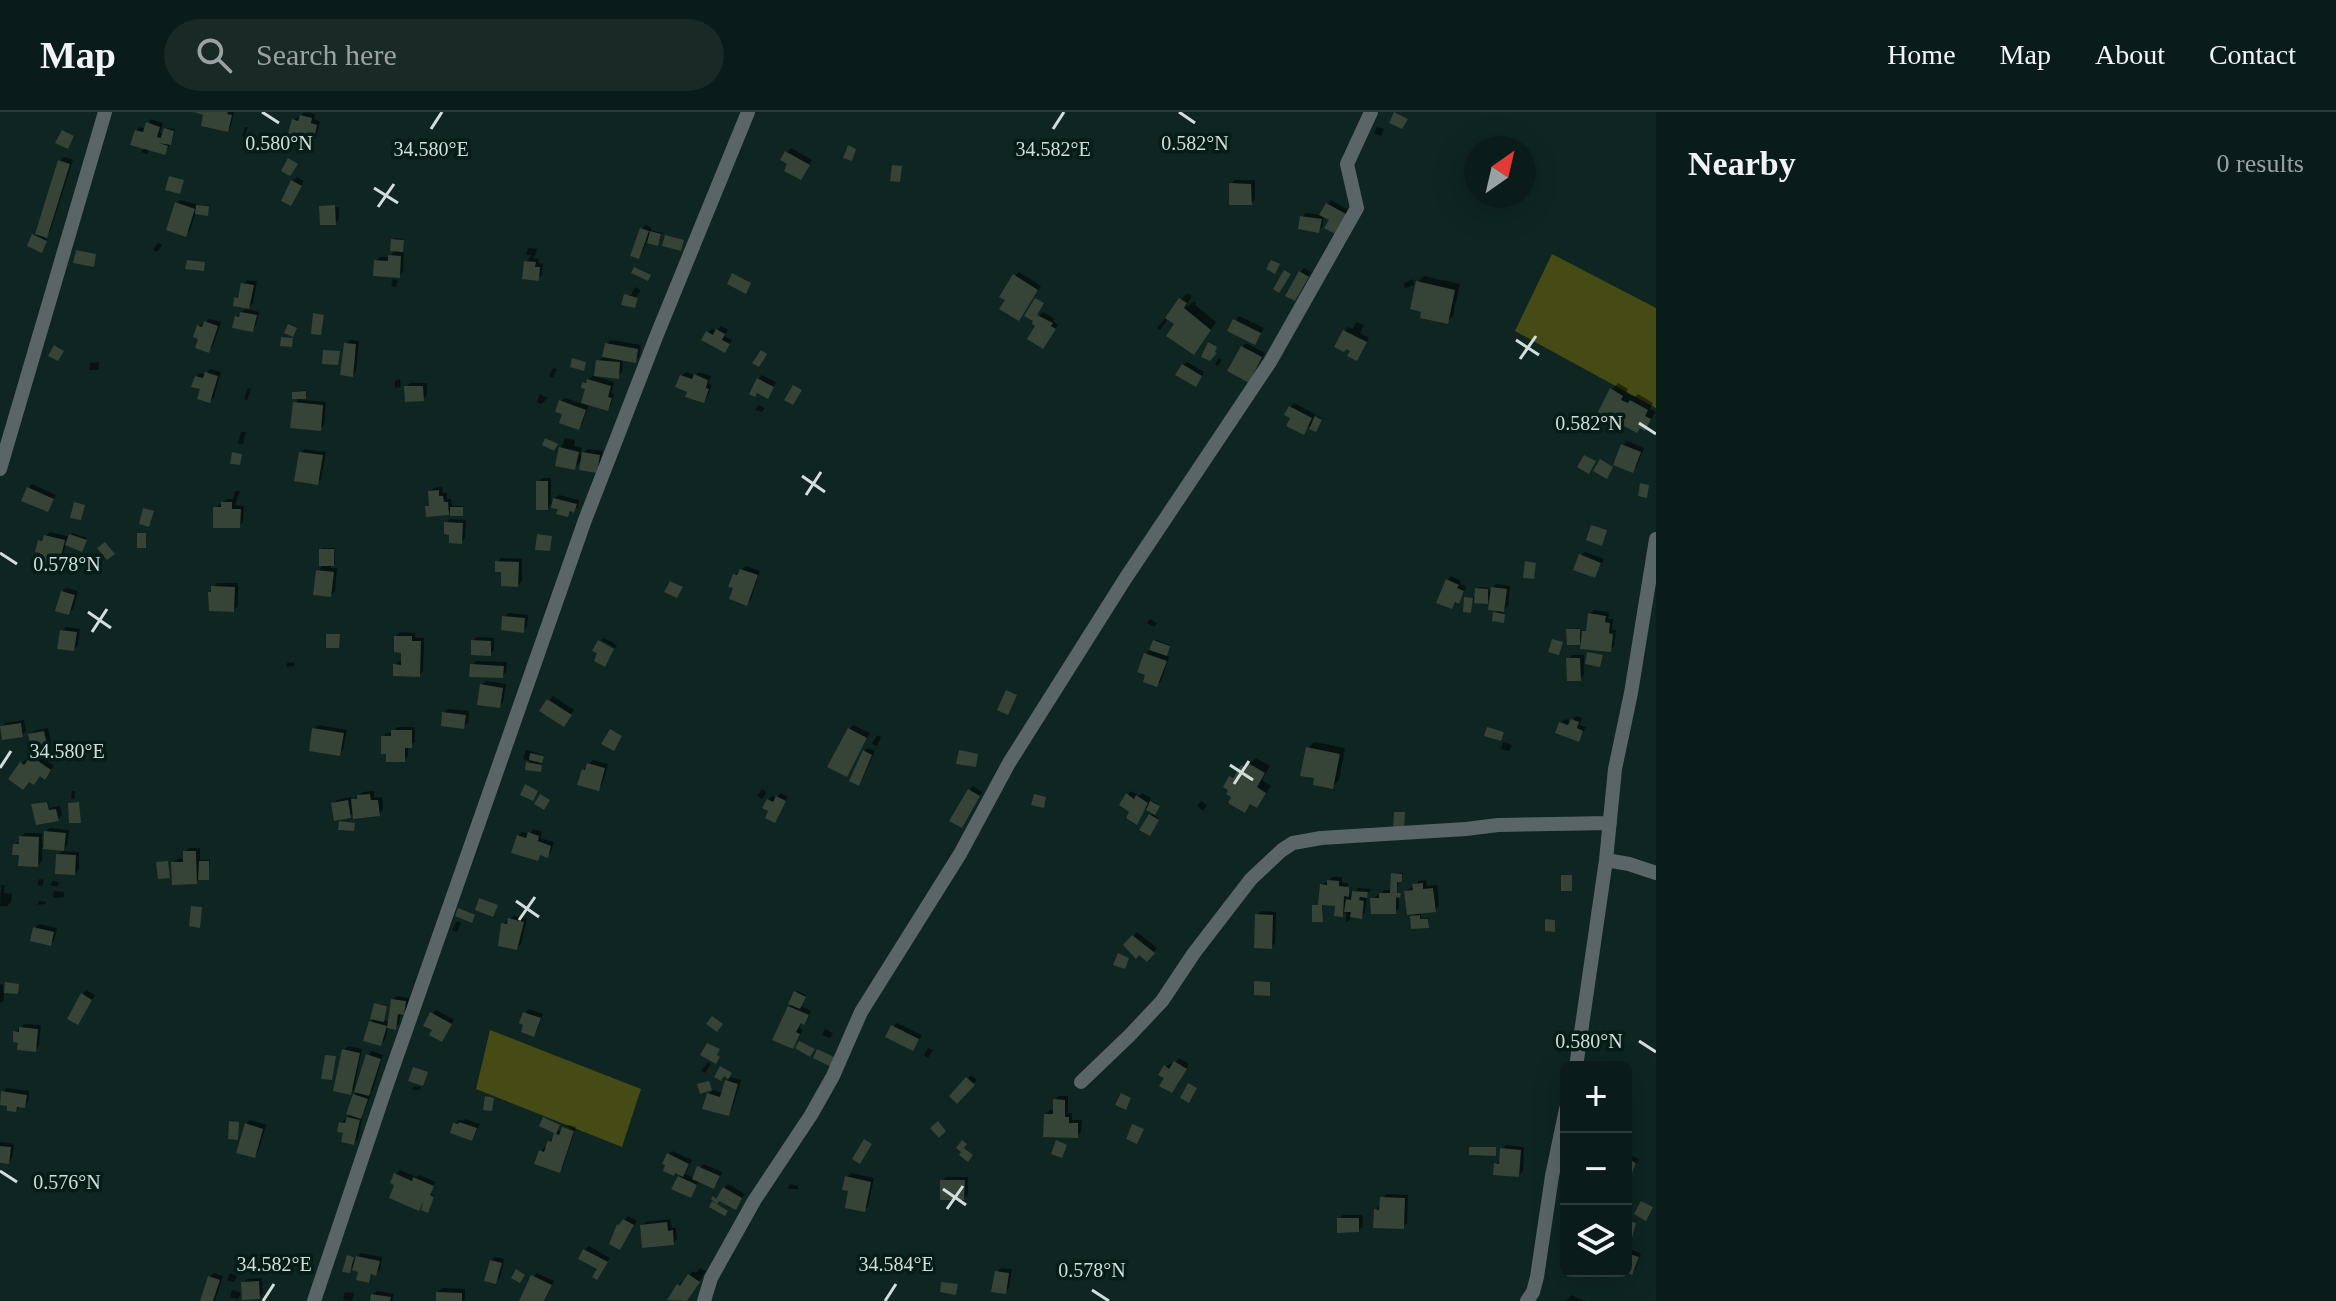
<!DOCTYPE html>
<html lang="en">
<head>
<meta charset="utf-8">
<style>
	:root { --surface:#0a1c19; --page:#182926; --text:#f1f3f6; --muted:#99a1a2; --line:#2a3a38 }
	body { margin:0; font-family:Georgia,serif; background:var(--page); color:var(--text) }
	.controls { position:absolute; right:24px; bottom:24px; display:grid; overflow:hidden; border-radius:12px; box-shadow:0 8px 32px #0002 }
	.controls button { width:72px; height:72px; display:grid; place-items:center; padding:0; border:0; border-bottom:2px solid var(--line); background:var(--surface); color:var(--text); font:40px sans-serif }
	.compass { position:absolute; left:1464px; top:24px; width:72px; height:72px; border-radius:50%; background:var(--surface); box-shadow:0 8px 32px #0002; rotate:34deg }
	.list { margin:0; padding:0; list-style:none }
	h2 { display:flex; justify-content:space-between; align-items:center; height:104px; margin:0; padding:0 32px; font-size:34px }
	h2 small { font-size:26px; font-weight:400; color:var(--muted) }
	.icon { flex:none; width:44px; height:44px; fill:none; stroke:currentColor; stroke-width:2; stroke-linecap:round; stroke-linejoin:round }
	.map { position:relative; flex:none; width:1656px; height:1189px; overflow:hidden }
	header { display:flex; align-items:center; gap:48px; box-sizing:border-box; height:112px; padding:0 40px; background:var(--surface); border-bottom:2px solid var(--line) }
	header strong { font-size:38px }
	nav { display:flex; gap:44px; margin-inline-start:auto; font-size:28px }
	.search { width:560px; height:72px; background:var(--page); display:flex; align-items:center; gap:20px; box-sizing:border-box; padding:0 28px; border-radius:44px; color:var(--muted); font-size:30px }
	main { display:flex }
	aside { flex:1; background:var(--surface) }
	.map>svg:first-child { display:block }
	.green { fill:#464a14 }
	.shadow { fill:#0007 }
	.building { fill:#354436 }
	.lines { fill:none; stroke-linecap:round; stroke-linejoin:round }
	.street { stroke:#5a6567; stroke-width:14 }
	.ticks { fill:none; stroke:#d1dedb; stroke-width:3 }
	.ticks-label { font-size:20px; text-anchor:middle; fill:#d1dedb; stroke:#051c17; stroke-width:7; stroke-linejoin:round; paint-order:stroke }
</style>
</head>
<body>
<header>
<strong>Map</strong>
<div class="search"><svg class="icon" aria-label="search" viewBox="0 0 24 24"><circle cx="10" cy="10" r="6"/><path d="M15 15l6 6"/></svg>Search here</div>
<nav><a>Home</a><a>Map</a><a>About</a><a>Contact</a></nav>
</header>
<main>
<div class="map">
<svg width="1656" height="1189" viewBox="0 0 1656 1189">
	<rect width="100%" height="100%" fill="#0e2521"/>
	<path class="green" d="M1552,142l104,54v100l-141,-77z
		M490,918l151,59 -19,58 -146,-58z"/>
	<path class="shadow" d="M200,0h34l-3,14 -3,4 -22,-16z
		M305,0l10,2 -1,5 6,2 -3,13 -4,4 -19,-18z
		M151,7l12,4 -3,10 5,1 2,-6 8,1 -3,13 -8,11 -14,-5 -3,6 -6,-2 4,-5 -9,-16 4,-4 6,2z
		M245,15h3l-4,10 -2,-1z
		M1377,15l7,2 -3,7 -7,-3z
		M791,36l21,12 -8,14 -14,-10 -3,-12z
		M64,45l9,3 -23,72 -6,6 3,1 -4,10 -10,-14h4l23,-74z
		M297,65l7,4 -13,23 2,-23z
		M1235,68h20v19l-4,4 -20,-19z
		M180,88l18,5h12l-3,9 -11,-2 -6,18 -4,4 -10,-30z
		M1331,88l18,10 -10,18 -7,-9 -8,-4 -2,12 -4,4 -16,-14 4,-4 15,2z
		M322,93v3l17,-1v12l-4,4 -14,-16z
		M646,113l5,3v2l11,3 -4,11 -11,-3 -5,12 -3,4 3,-28z
		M394,126l10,1 -1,9 -4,4 5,1 -1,19 -4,4 -23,-15 4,-4h9l8,-8 -4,-9z
		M158,131l4,2 -5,7 -4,-2z
		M528,136l9,1 -1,5 -4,4 7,1 -1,4 5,1 -1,11 -4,4 -12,-17 6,-7h-6z
		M1304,156l7,4 -13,23 2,-23z
		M1019,160l22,14 -19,29 -7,-39z
		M1424,164l36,8 -7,31 -6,7 -29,-40z
		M393,167l5,1 -2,7 -5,-1z
		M1413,167l1,6 -9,3 -1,-5z
		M247,168l10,1 -4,22 -6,6 12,3 -3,14 -4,4 -16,-13 12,-10 -12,-9 5,-5 2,-9z
		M635,175l6,3 -5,7h2l-2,8 -11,-10h6z
		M1187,181l5,3 -6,10 1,1 7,-6 2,2 -1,2 21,17 -16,24 -31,-28 -9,12 -3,-2z
		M1043,200l12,7 -2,2 5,4 -12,18 -8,-18 1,-9z
		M1239,204l25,12 -9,14 -25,-12z
		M210,207l11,3 -8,24 -4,4 -11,-24z
		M1356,210l8,3 -4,8 9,5 -12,21 -12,-28 3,-4 5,2z
		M721,214l7,4 -4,6 8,4 -4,7 -20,-15 4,-3 4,2z
		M350,228l9,1 -3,30 -4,4 -6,-31z
		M611,228l30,5 -2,12 -4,4 -12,-2 -1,13 -4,4 -20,-15 6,-4 3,-13z
		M1246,231l19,10 -13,24 -10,-30z
		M1219,246l3,2 -4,6 -3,-2z
		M99,250l-1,8h-9l1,-7z
		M1187,250l17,10 -5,8 -16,-15z
		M553,256l4,1 -4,9 -4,-2z
		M210,257l11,3 -7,25 -4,4 -14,-24 4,-4 6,2z
		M686,260l9,4 4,-4 12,4 -3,8 4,1 -5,12 -4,4 -13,-10 -8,-15z
		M762,263l14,7 -5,10 -13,-13z
		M593,264l21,6 -3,11 3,1 -3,11 -4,4 -18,-5 -7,20 -4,4 -14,-15 -3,-12 4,-3 18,6 4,-16 -3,-5z
		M400,267l1,8 -6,1v-7z
		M410,271h17v12l-4,4 -17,-12z
		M1618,271l10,6 -2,4 9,4 3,-3 15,9 -3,6 6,3 -12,17 -32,-39z
		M248,276l3,1 -4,11 -3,-1z
		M306,278l1,5 -5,5 24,2 -2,23 -4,4 -25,-26 6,-6 -7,-5z
		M540,282l8,4 -7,6 -4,-2z
		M1294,291l21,11 -4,9 7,-7 4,2 -6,12 -8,-4 -1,2 -14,-11 -3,-10z
		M758,293l7,3 -3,4 -7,-2z
		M241,320h5l-3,12h-5z
		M565,326l10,2 -1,6 8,2 -2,8 8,-7 15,2 -3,16 -4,4 -14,-11 -8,8 -13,-20z
		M1627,329l17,7 -8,19 -4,4 -17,-7 8,-19z
		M305,337l21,3 -5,27 -4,4 -16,-31z
		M542,366h9v24l8,-7 20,5 -1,7 -11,8 -13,-15 -7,8 -9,-26z
		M32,372l24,11 -8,15 -19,-22z
		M442,375l1,6h4v6h4l1,7h11l-1,8 -10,-5 -4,4 -21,-6 4,-4 -1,-11 4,-4z
		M235,379h5l-5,14 9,1 -1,16 -4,4 -24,-18 12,-9h6z
		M450,407l16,1 -1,18 -4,4 -15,-19z
		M50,420l20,5 2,-4 15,5 -4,10 -17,-5 -6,24 -4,4 -14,-20 -2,-10z
		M322,436h12l1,15 -5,5h7l-2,23 -4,4 -13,-24 6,-7z
		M1585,440l19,7 -9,17 -14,-20z
		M501,446l21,1v22l-4,4 -21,-23z
		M746,454l14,5 -9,28 -4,4 -12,-16v-12z
		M1451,464l10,5 -1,3 6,3 -4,10 -10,10 -5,-27z
		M217,471h21v23l-4,4 -24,-17z
		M1496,472l14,2 -2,20 -7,6 4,1 -1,6 -9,-6 4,-3 -8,-13 -4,5 -14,-1 -2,9 -5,-12 10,-1 2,-10 11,1v4z
		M66,476l12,3 -5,18 -4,4 -7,-21z
		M1594,498l15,2 -1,7h5l-1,11h4l-2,16 -4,4 -27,-11 -4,4 -11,-13 12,-2 1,7 7,-7 2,-14z
		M508,501l20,2 -1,12 -4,4 -19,-14z
		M1150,507l7,4 -3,4 -7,-4z
		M66,515l14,2 -2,16 -4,4 -12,-18z
		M400,520l15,1v5h9l-1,33 -4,4 -24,-10 4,-4 4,1 1,-11 -8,-15z
		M477,525l17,1v12l-4,4 -17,-13z
		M604,526l13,7 -2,3 -14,-8z
		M1156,528l14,5 -5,10 4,2 -8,24 -4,4 -11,-31z
		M1572,543h12v20l-4,4 -12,-20z
		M476,549l31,1 -1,10 -4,4 -30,-11z
		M295,550l-1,4 -8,1 1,-4z
		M486,569l20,3 -3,18 -4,4 -17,-21z
		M553,584l21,14 -6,10 -26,-10z
		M448,597l21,2 -1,12 -4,3 -20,-13z
		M1576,604l6,2 -3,7 7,2 -7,12 -18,-16 4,-4 7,3z
		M24,608l2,11 -4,4 -20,-8 3,-4z
		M318,613l29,5 -4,20 -4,4 -25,-25z
		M853,613l17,8 -23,42 2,-46z
		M397,615h18v15l-7,4v10l-4,4 -21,-23 4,-4h6z
		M48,616l3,14 -4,4 -17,-11 4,-4z
		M877,623l4,2 -4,9 -5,-2z
		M1314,630l31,6 -6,32 -6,6 -25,-38z
		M1503,630l9,3 -3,6 -8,-2z
		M868,636l7,3 -13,29 -4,3 4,-27 -2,-1z
		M526,638l18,5 -5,8 4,1 -3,6 -12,-7 2,-2 -7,-2z
		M36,641l18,13 -6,7 -8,1 -3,5 -16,-15 4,-4 4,2z
		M1256,646l14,8 -8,14 9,6 -14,20 -5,-3 -7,7 -15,-21 1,-11 18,-18 3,2z
		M593,648l15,4 -6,21 -4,4 -15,-19z
		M973,674l9,6 -17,29 4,-31z
		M762,677l5,3 -5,7 -5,-3z
		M72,679h3l-1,8h-3z
		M374,679v7l8,-1 1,13 -4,4 -24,-3 -5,5 -17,-12 4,-4 14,-3 1,4 11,-9z
		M1131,679l8,5 3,-3 9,5 -4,10 6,-7 6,4 -6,9 6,4 -8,14v-17l3,-3 -8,-4 -9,14 -9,-27z
		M781,681l7,4 -14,23 -6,-20 4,-4 4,2z
		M48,689l1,7 11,-2 2,9 -4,4 -23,-15z
		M1201,689l6,4 -4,6 -6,-5z
		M50,716l19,2 -2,15 -4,4 -21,-2v14l-4,4 -17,-12 -6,-8 6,-4v-4l4,-4h17v11l3,1 1,-13z
		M534,717l8,3 -2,6 14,4 -3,10 -4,4 -5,-2 -5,4 -19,-22 4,-4 7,2z
		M189,736h11v12h10l-2,18h-7l-5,4 -22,-20 4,-3 7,-1v-6z
		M62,739l17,1v17l-4,4 -17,-18z
		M1394,761h9l-1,6 -4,1 -1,12 4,2 -2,2v12l-4,4 -23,-13 13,-9h7z
		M1333,765h9v6h6l-1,14 4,-4 1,-9v10l6,-6 13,1 -4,6 -2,18 -4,4 -11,-2v5l-4,2v-11l-4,4 -5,-11 -14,-1 -1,17 -8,-14 6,-1 2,-20z
		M39,767l5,1 -2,6 -5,-1z
		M1426,768l1,6 10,-1 2,21 -4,4 -14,2v7l8,-1 -1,8 -16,-9 5,-5 -11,-20 4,-4 5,-1 3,-6z
		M53,769l6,1 -2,5 -7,-2z
		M1,773h4l-1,8 8,1 -1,8 -4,4h-7z
		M54,779l10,1v5l-11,1z
		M39,789l7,1v2l-9,1z
		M1261,799l15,1 -1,31 -4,4 -14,-32z
		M514,804l13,3 -6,25 -4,4 -14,-24z
		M457,809l4,2 -4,9 -5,-2z
		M39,812l18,4 -3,12 -4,4 -15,-16z
		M1137,820l20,16 -6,7 -26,-10z
		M3,872l1,17 -4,2v-18z
		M86,878l9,5 -17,27 5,-28z
		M797,879l9,4 -5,11 10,5 -3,8 -4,3 -2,-1 -3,7 4,2 -10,17 -4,-40z
		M397,884l12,2 -2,11 -6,4 -2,11 -4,4 -7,-2 -3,14 -4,4 -10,-22 3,-4 2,-14 11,1 -3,15 6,2 3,-22z
		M529,897l14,5 -6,17 -4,4 -8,-22z
		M436,898l18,10 -12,20 -8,-11 -2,-15z
		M897,911l25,12 -9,13 -20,-21z
		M25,912l16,1 -2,21 -4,4 -20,-18z
		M825,917l8,4 -3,5 -8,-3z
		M348,934l14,3 -8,40 -4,4 -6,-43z
		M928,936l5,2 -5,8 -4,-3z
		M372,939l11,4 -10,35 -4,4 2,1 -8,19 -5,25 -4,4 -13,-20 11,-9 3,-19 4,-4 9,-36z
		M1179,946l10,6 -13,23 -9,-10 -1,-10 4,-4 3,2z
		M708,950l3,2 -6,9 -4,-2z
		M971,963l6,5 -20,21 -6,-5z
		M729,965l12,3 -9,30 -4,4 -19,-20 4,-4 10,3 4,-12 3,-3z
		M414,974l7,1 -1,3h-8z
		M7,976l22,3 -1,11 -13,8 -12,-18z
		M1059,984h9v17h4v7h10l-1,12 -4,4 -31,-22 4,-4 5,1v-11z
		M465,1007l15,5 -8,15 -17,-15 4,-4 4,1z
		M250,1008l16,5 -8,27 -4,4 -8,-32z
		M542,1013l21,7 5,-1 2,-3 -4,-2 2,-1 8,2 -13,40 -4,4 -18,-20 4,-4 2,1 2,-7 9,-9z
		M0,1030l14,2 -2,14 -4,4 -8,-1z
		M1506,1033l18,2 -1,24 -4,4 -23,-11 5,-5 1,-10z
		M672,1039l20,9 -7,14 9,4 9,-14 19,8 -4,11 -4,4 -14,-6 -10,15 -16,-8 7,-14 -5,-3 -8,-17z
		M1628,1042l11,5 -11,20 -2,-1v-22z
		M400,1058l16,7 3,-2 17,7 -7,11 5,2 -5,14 -2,-9 -8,8 -22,-24 -1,-10z
		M851,1061l23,5 -6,28 -4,4 -13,-20 -4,-13z
		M946,1065h22v17l-4,4 -22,-17z
		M728,1072l17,10 -9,13 -12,-19z
		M790,1072l8,2v3h-10z
		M1386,1082l22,1 -1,28 -4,4 -27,-17z
		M1343,1103h19l1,11 -4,4 -20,-11z
		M628,1104l9,5 -17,27 -1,-23z
		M670,1107l2,9h4l1,11 -3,4 -32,-17 4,-4z
		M589,1134l21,12 -9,12 -16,-20z
		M1626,1136l15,5 -5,15 -4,4 -6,-2z
		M361,1141l21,4 -2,13 -4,4 -3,-1 -5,8 -8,-11 -9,-2 -3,-12h6l-2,6z
		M495,1145l9,2 -4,19 -4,4 -5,-21z
		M700,1156l6,3 -20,30 -17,-2 10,-14 4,-4 1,1 9,-11 3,2z
		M1001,1156l11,1 -3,19 -4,4 -8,-20z
		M214,1161l9,3 -8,25h-13l8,-24z
		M230,1161l7,3 -3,6 -7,-2z
		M536,1161l18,8 -9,20h-24z
		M262,1166l1,15 -4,4 -16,-14 4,-4z
		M442,1176l23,1v12h-27v-9z
		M232,1178l9,3 -3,6 -8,-2z
		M377,1179l17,3 -2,7h-20l1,-7z
		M345,1180l9,1 -2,8 -9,-1z
		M1571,1183l14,6h-19z"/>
	<path class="building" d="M194,0h34l-1,2 5,1 -4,17 -27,-6 2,-11z
		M1394,0l14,7 -6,10 -13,-6z
		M300,3l12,3 -1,5 6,2 -3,15 -26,-6 4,-15 6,2z
		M146,10l14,5 -3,10 4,1 -1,2 4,-12 10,3 -3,14 -12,-2 9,3 -3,9 -35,-10 5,-15 8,2z
		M62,18l12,6 -6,13 -13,-6z
		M848,33l8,4 -4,12 -9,-3z
		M785,39l25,14 -9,15 -17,-9 3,-7 -7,-4z
		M288,46l10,6 -8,12 -9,-5z
		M58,48l12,4 -23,74 -12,-4z
		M892,53l10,1 -2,16 -10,-1z
		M169,64l15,4 -4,14 -15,-4z
		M291,68l11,6 -11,20 -10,-5z
		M1229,71l22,1 1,21h-23z
		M175,90l20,7 -9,28 -20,-7z
		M1326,91l20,11 -11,20 -11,-6 5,-8 -10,-5z
		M196,93l13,1 -1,10 -13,-2z
		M335,93l1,20h-16l-1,-19z
		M1300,104l22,3 -3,14 -21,-4z
		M640,116l9,3 -10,28 -9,-3z
		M650,119l11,3 -3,12 -11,-3z
		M32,122l15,7 -5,12 -15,-7z
		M665,123l19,5 -3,11 -19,-5z
		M391,127l13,1 -1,12 -13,-1z
		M76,138l20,4 -2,13 -21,-4z
		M388,143l13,1 -1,22 -27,-2 1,-16 14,1z
		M187,148l18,2 -1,9 -19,-2z
		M1271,148l9,4 -5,10 -9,-5z
		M524,149l12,1 -1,5h5l-1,14 -17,-2z
		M634,155l17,8 -3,6 -17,-8z
		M1284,158l7,4 -12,19 -6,-4z
		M1299,159l10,6 -14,24 -10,-5z
		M732,161l19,10 -5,11 -19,-10z
		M1013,162l25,16 -19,31 -20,-12 6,-9 -6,-3z
		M1416,169l39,9 -7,34 -28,-6 1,-6 -11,-3z
		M241,171l13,2 -5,24 -16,-3 1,-9 4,1z
		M624,182l14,4 -3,10 -14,-3z
		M1035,186l9,5 -7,12 16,8 -2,3 5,3 -13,20 -16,-10 8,-13 -3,-2 1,-3 -9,-5z
		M1179,186l8,5 -3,5 27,22 -17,25 -28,-19 8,-12 -9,-6z
		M240,200l17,3 -4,17 -21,-4 3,-12 4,1z
		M313,201l11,2 -3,20 -10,-1z
		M1233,207l28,14 -6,12 -28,-14z
		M204,209l14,5 -9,27 -14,-5 3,-9 -5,-2 4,-12 5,2z
		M288,212l9,4 -4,9 -9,-4z
		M716,217l9,5 -3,6 8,4 -5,9 -24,-13 5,-9 7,4z
		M1343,218l24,12 -10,19 -10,-5 3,-5 -4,-2 -2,3 -10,-5z
		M281,225l12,1 -1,9 -12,-1z
		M1208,230l9,5 -2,5 2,1 -7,8 -9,-4z
		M344,231l12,1 -3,33 -13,-2z
		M605,231l33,6 -2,14 -34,-6z
		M54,233l10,6 -6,10 -10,-5z
		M1241,234l21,11 -13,26 -22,-12z
		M323,238l17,1 -2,14 -16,-1z
		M761,238l6,4 -8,13 -7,-4z
		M572,246l14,4 -2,9 -14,-4z
		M596,248l24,2 -1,17 -25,-3z
		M1182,252l20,12 -6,11 -21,-12z
		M205,260l13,4 -8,27 -13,-4 3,-10 -9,-2 4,-11 8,2z
		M694,262l14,6 -2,8 3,1 -5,14 -19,-6 2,-5 -12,-5 5,-12 12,4z
		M757,266l17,9 -6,12 -11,-6 -2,4 -6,-3z
		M587,267l24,7 -3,11 4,1 -4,13 -27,-8 4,-14 -4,-1 1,-6 4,1z
		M793,273l9,5 -9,15 -9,-5z
		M404,274h19l1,15 -19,1z
		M1610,276l13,8 -2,4 7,3 2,-3 18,10 -3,6 6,3 -6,12 -5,-3 -3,5 -39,-21z
		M306,279v8h-14v-7z
		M559,288l27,10 -7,20 -20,-7 3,-9 -7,-2z
		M293,290l30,3 -2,26 -31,-3z
		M1289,294l23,12 -8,17 -18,-9 4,-8 -6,-3z
		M1315,304l7,4 -6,12 -7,-3z
		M545,326l13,6 -4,7 -12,-6z
		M1621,332l20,8 -8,21 -20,-8z
		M559,335l20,5 -4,18 -20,-4z
		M232,340l10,2 -2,11 -10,-1z
		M299,340l24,3 -5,30 -24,-4z
		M582,340l18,3 -3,18 -18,-3z
		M1584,343l12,6 -7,13 -12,-7z
		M1600,347l13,8 -6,12 -14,-8z
		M536,369h12v29h-12z
		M1640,371l9,2 -2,13 -9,-2z
		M27,375l27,12 -6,13 -27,-11z
		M439,378v6h4l1,6h4l1,13 -23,2 -1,-11h4l-1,-15z
		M553,386l24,6 -3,9 -4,-2 -2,6 -12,-3 2,-5 -7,-1z
		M74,390l11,3 -4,15 -11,-2z
		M221,390h11v7h9l-1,19h-27v-21h8z
		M450,395h13v9h-13z
		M143,396l11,3 -5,16 -10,-3z
		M444,410l19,1 -1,21 -13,-1v-8l-5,-1z
		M1591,413l16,5 -5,16 -16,-6z
		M137,421h9v15h-9z
		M69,422l18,6 -5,12 -17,-7z
		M537,422l15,2 -2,15 -15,-1z
		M44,423l21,5 -8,33 -21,-6 4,-14 -5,-1 3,-12 4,1z
		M105,430l10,12 -8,6 -10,-12z
		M319,437h15v17h-15z
		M1579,442l22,9 -6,15 -22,-8z
		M495,449l24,1 -1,25 -17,-1v-14h-6z
		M1525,449l11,2 -2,16 -11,-1z
		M740,457l18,6 -11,31 -18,-7 4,-11 -5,-1 5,-13 4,1z
		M316,458l18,2 -3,25 -18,-2z
		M1446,467l13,6 -2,3 7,3 -5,13 -4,-2 -3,7 -16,-6z
		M670,469l13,6 -6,11 -13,-6z
		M211,474l24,1 -1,25 -25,-1 -1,-19h3z
		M1491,475l16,2 -3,23 -16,-2z
		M1475,476l13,1v15l-14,-1z
		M61,479l14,4 -6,20 -14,-4z
		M1464,485l9,1 -2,15 -8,-1z
		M1493,500l12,2 -1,9 -12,-2z
		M1588,501l18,3 -1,6 5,1 -1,10 4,1 -2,18 -31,-3 2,-18h4z
		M502,504l23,2 -1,15 -23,-3z
		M1566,517h14v16h-13z
		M60,518l17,2 -3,19 -17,-2z
		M326,522h14l-1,14h-13z
		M394,524h18v5h9l-1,36 -27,-1v-12l8,1v-12l-7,-1z
		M1552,527l11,3 -4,13 -11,-3z
		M471,528l20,1v15l-20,-1z
		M598,528l16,9 -9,18 -11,-6 3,-8 -5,-2z
		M1153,528l17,6 -3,10 -18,-6z
		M1587,540l16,3 -3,12 -15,-3z
		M1144,541l23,8 -10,26 -14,-5 2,-7 -8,-3z
		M1566,546h14l1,23h-14z
		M470,552l34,2 -1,12 -34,-1z
		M480,572l23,4 -3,20 -23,-3z
		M1006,578l11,5 -9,20 -11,-5z
		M547,587l25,16 -8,12 -25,-16z
		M442,600l24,3 -2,14 -23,-3z
		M1571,607l8,3 -2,6 6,3 -4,11 -24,-9 4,-11 9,3z
		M21,611l2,14 -21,3 -2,-14z
		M1487,615l17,5 -3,9 -17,-5z
		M312,616l32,5 -4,23 -31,-5z
		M848,616l19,10 -20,39 -20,-10z
		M610,617l12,7 -8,15 -13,-7z
		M391,618h21v18h-7v14h-19v-8h-5v-18h10z
		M44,619l4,17 -16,3 -4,-17z
		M80,629l10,3 -3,12 -11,-3z
		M1306,635l34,7 -7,35 -20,-4 1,-7 -14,-2z
		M863,638l9,5 -13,31 -10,-5z
		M959,638l19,4 -2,13 -20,-3z
		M530,641l14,3 -2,7 -13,-3z
		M31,644l20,14 -6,10 -5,-4 -6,9 -5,-3 -6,8 -15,-11 12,-17 4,3z
		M526,650l16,3 -1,7 -16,-2z
		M587,651l18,5 -6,23 -22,-6 5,-16 3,1z
		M1248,651l17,10 -8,14 9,6 -9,15 -7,-4 -5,9 -17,-10 3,-6 -5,-3 2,-4 -5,-3 6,-11 4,2 8,-13 5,3z
		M525,672l13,7 -5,10 -13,-6z
		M968,677l12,7 -18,32 -13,-7z
		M1126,681l8,6 2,-4 12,8 -11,22 -11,-7 3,-6 -10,-7z
		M370,682l1,6h7l2,16 -27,3 -2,-20h6v-4z
		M540,682l10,6 -6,10 -10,-6z
		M1034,682l12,3 -2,11 -13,-3z
		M776,684l10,5 -11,22 -10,-5 3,-7 -6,-3 5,-9 6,3z
		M348,688l3,18 -17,3 -3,-18z
		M1150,689l10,5 -5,9 -9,-5z
		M47,690l2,8 7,-1 3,12 -23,4 -5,-21z
		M79,690l2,21h-12l-1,-20z
		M1394,700h11l-1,20 -11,-1z
		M1149,702l10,6 -9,16 -11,-6z
		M339,709l16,2 -1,8 -16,-1z
		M44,719l22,2 -2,18 -21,-2z
		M528,720l11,4 -1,5 13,5 -3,12 -8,-3 -2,6 -27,-8 6,-18 9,3z
		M19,724l20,1 -1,30 -20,-1 1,-11h-7l1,-11h6z
		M183,739h13l1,33 -25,1 -1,-23h12z
		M56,742l20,1 -1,20 -20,-1z
		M168,749l2,17 -12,1 -2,-17z
		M199,749h10v19h-11z
		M1391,761l11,1v8h-5v11h4l-1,5 -4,-1v17h-25l-1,-16h9v-5h11z
		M1561,763h11v16h-11z
		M1327,768l12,1v5l10,1v10l-5,-1 -1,21 -9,-1 1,-10 -13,-1 1,17h-11v-17h6l2,-21 7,1z
		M1423,771v6l10,-1 3,24 -29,3 -3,-24 9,-1 -1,-6z
		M1352,779l16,1 -1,6 -7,-1 -1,3 5,1 -2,18 -12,-2 1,-5h-7l2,-13 5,1z
		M479,786l19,7 -5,12 -18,-7z
		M191,794l11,1 -2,21 -11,-2z
		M458,796l17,7 -3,8 -17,-7z
		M1255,802l18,1 -1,34 -18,-1z
		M1420,803v4h8l1,9 -18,1 -1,-13z
		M508,806l16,4 -7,28 -19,-4 3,-23 6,1z
		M1545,807l10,1v12l-10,-1z
		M33,815l21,5 -3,14 -21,-5z
		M1132,823l23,18 -8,9 -8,-7 -3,4 -13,-14z
		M1118,841l11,5 -4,11 -12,-4z
		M1254,869l16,1v14l-16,-1z
		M5,870l14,2 -1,10 -14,-1z
		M794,879l12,6 -6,12 -12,-5z
		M81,881l11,7 -14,25 -11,-6z
		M391,887l15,2 -2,14 -6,-1 -2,16 -9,-2z
		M374,891l13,3 -3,16 -14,-3z
		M788,894l21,9 -5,10 -3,-2 -5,9 4,2 -7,15 -21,-9z
		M430,900l22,12 -10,18 -13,-7 3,-5 -9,-4z
		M523,900l18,6 -7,19 -13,-5 2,-7 -4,-2z
		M712,904l11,8 -6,8 -11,-8z
		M369,909l18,5 -6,20 -18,-5z
		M891,913l28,14 -6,12 -28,-14z
		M19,915l19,2 -2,23 -19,-2 1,-7 -5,-1v-11l6,1z
		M799,929l16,8 -5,8 -15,-9z
		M707,931l13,6 -3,6 3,2 -4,7 -16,-9z
		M342,937l18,4 -9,42 -18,-4z
		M817,937l19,9 -5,9 -18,-9z
		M366,942l15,5 -12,37 -15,-4z
		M325,943l11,1 -4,24 -11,-1z
		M1174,949l13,8 -15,24 -13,-7 5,-8 -6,-3 6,-10 5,4z
		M720,954l12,7 -4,6 -4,-3 -3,5 -7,-4z
		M413,955l15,5 -5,14 -15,-5z
		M966,965l9,8 -18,19 -8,-8z
		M725,968l13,4 -9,32 -27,-7 5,-16 13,4z
		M709,969l3,9 -12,4 -3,-10z
		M1188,971l9,5 -8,15 -9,-5z
		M1,979l26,4 -2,13 -8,-1 -1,5 -9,-1v-5l-7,-1z
		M1121,981l10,5 -5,12 -11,-5z
		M353,982l15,5 -7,20 -15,-5z
		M485,984l9,2 -2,13 -9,-1z
		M1053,987l12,1v17h4v6h9v15l-35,-1 1,-23h9z
		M347,1005l13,3 -6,25 -13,-3 2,-9 -6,-1 2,-10 6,1z
		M543,1005l17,8 -4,9 -17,-8z
		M229,1009l10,1 -1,18 -10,-1z
		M938,1009l8,10 -7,7 -9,-10z
		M459,1010l18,6 -5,13 -22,-8 3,-10 5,1z
		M245,1011l18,6 -8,29 -19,-5z
		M1132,1012l12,5 -7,15 -11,-5z
		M562,1015l12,4 -14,42 -26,-9 5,-14 5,2 4,-12 3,2 3,-9 5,2z
		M864,1027l8,5 -12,20 -8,-5z
		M962,1028l5,4 -3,4 9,7 -5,7 -9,-7 2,-3 -5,-4z
		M1056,1028l11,5 -5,13 -11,-4z
		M0,1034l11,1 -2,17 -9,-1z
		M1469,1035h27v9l-27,-1z
		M1500,1036l21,2 -2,27 -26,-2 1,-12 5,1z
		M667,1041l22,11 -6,13 -8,-4 -1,3 -11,-5 2,-6 -3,-1z
		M1626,1046l10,5 -7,18 -3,-1z
		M697,1054l23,10 -6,13 -22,-10z
		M394,1061l18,8 1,-4 21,9 -4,9 4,2 -6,16 -7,-3 2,-8 -4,9 -30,-13 5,-13 -4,-2z
		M678,1064l19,9 -6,13 -20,-9z
		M845,1064l26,6 -6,30 -20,-4 3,-17 -6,-1z
		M940,1068h25l-1,20h-24z
		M723,1075l19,11 -6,12 -17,-9 -2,3 -6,-5 2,-3 3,3z
		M1380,1085l25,1 -1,31 -31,-1 1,-19 5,1z
		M712,1089l16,10 -3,5 -16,-9z
		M1641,1089l12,6 -7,14 -12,-7z
		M1337,1106h22v14l-22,1z
		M623,1107l11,6 -14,25 -11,-6 8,-20 2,1z
		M1626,1108l10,3 -4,15 -6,-2z
		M667,1110l1,9 5,-1 1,15 -32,3 -2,-23z
		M583,1137l25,13 -11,18 -5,-3 5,-8 -19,-10z
		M1626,1141l13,4 -7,18 -6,-3z
		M347,1143l7,2 -4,16 -8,-1z
		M356,1144l24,5 -4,15 -5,-2 -2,9 -13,-3 2,-8 -6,-2z
		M490,1148l12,3 -6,21 -12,-3z
		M516,1157l9,6 -5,8 -9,-5z
		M995,1159l14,2 -3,21 -15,-2z
		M688,1162l12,8 -13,19 -20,-1 10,-16 3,2z
		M531,1163l21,10 -8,16h-25z
		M208,1164l12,4 -7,21h-13z
		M259,1169l1,18 -18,1 -1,-18z
		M941,1170l17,2 -2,11 -16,-3z
		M436,1180l26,1v8h-26z
		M371,1182l20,3 -1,4h-20z"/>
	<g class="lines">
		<path class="street" d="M0,357l105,-357
			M1606,748l23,4 27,9
			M1576,955l30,-207 9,-91 16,-76 25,-154
			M1081,970l49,-47 32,-34 32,-48 57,-74 31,-29 11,-7 28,-5 145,-9 32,-4 112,-2
			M314,1189l72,-214 199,-567 71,-183 92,-225
			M704,1189l7,-23 43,-77 57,-86 22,-39 28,-64 99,-158 49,-91 116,-184 145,-217 87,-154 -10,-44 24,-52
			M1527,1189l6,-9 4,-15 15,-101 14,-67"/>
	</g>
	<path class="ticks" d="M262,0l17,11M1179,0l16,11M431,17l11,-17M1053,17l11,-17M374,76l24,15M378,95l16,-23M1516,228l23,15M1520,247l16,-23M1639,311l17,11M802,364l23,16M806,383l15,-23M0,441l17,11M88,500l23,16M92,520l15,-23M1230,653l23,15M0,656l11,-17M1234,672l15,-23M516,789l23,16M519,808l16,-23M1639,929l17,11M0,1059l17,11M943,1077l23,16M947,1097l16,-23M1092,1178l17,11M263,1189l11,-17M885,1189l11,-17"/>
	<g class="ticks-label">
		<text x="279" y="38">0.580°N</text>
		<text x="1195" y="38">0.582°N</text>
		<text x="431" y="44">34.580°E</text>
		<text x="1053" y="44">34.582°E</text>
		<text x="1589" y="318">0.582°N</text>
		<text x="67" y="459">0.578°N</text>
		<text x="67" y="646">34.580°E</text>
		<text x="1589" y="936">0.580°N</text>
		<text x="67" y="1077">0.576°N</text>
		<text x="274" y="1159">34.582°E</text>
		<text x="896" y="1159">34.584°E</text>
		<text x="1092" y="1165">0.578°N</text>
	</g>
</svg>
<div class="controls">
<button>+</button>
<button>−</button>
<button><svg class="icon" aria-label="layers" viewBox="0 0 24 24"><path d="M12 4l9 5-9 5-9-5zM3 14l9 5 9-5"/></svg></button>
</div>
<svg class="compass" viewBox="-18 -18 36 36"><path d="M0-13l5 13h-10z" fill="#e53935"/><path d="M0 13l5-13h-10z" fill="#99a1a2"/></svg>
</div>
<aside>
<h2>Nearby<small>0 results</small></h2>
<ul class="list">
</ul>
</aside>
</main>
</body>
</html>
